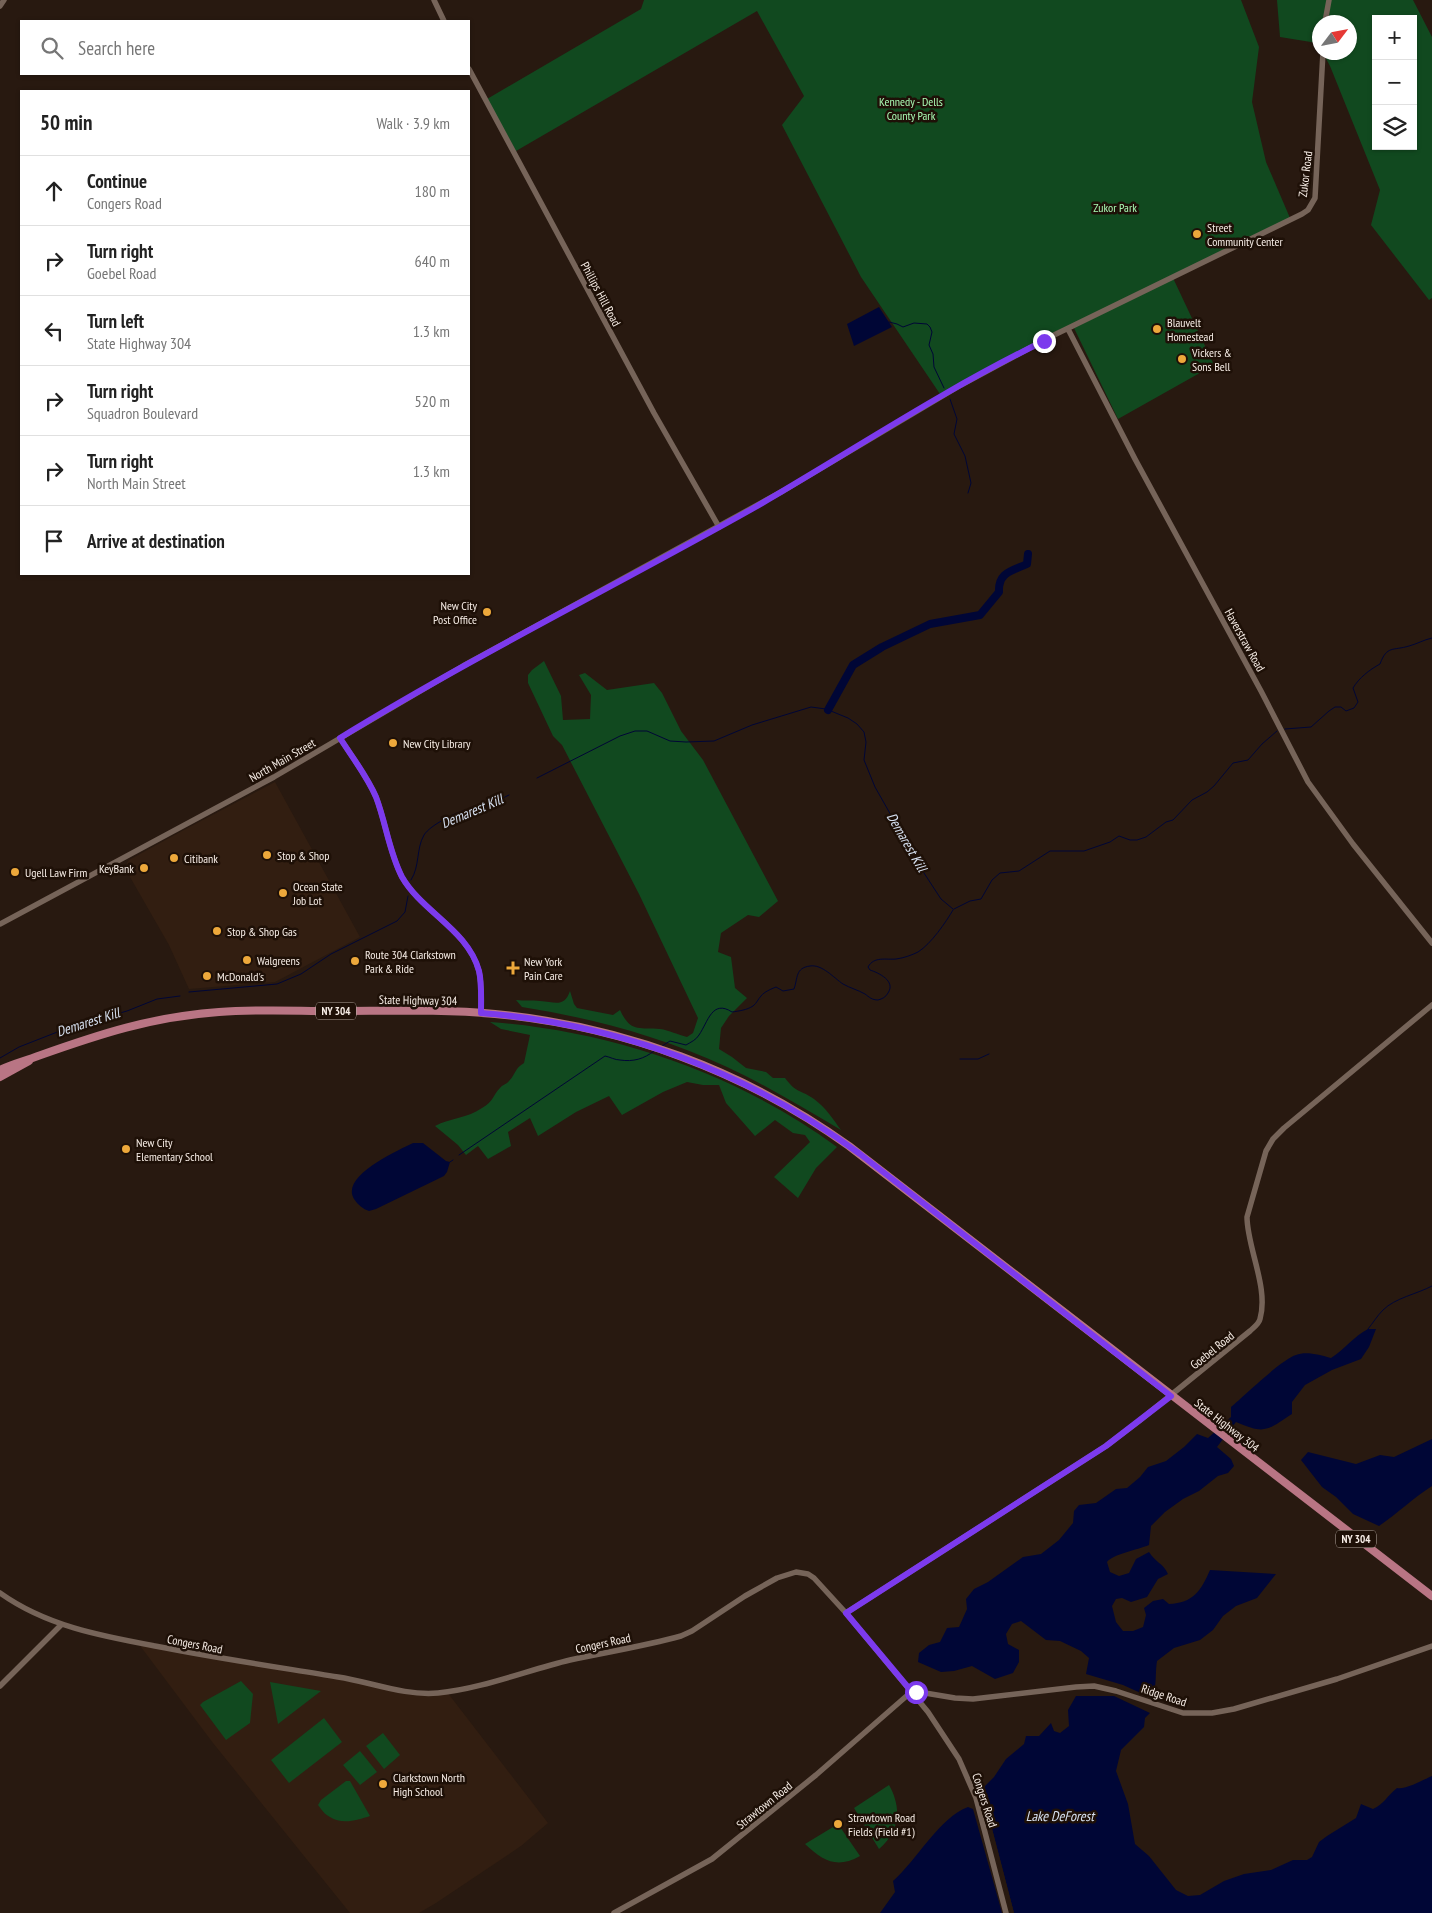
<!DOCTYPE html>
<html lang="en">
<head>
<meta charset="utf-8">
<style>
	:root { --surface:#fff; --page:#f2f2f2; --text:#222; --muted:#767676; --line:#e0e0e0 }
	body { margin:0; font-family:"PT Sans Narrow",sans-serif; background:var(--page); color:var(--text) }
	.controls { position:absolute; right:15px; top:15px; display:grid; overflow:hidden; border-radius:0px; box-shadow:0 1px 4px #0004 }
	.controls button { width:45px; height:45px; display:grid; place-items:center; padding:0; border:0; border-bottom:1px solid var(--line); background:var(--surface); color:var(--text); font:25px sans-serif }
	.compass { position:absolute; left:1312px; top:15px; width:45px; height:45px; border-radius:50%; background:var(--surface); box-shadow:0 1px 4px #0004; rotate:58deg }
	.stop { position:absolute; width:15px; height:15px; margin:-11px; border:4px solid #7c3aed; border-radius:50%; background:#fff }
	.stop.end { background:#7c3aed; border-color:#fff; box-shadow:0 1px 5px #0008 }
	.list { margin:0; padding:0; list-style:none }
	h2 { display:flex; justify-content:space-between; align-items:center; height:65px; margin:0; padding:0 20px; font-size:21px }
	h2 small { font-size:16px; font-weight:400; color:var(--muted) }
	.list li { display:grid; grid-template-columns:32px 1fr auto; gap:15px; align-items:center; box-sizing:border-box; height:70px; padding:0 20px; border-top:1px solid var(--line) }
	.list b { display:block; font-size:19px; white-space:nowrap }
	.list p { margin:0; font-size:16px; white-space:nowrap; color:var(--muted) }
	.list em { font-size:16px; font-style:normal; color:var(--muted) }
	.icon { flex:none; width:28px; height:28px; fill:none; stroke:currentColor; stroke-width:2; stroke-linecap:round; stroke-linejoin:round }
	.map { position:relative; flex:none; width:1432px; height:1913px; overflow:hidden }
	.search { position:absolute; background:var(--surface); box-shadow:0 1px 4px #0004; left:20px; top:20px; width:450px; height:55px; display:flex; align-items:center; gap:12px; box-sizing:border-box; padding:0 18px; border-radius:0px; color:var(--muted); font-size:19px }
	.panel { position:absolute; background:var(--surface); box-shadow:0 1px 4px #0004; left:20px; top:90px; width:450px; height:485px; border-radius:0px }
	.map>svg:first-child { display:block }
	.built { fill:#321e11 }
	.green { fill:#11491f; fill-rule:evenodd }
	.water { fill:#000636 }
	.pier { fill:#281910 }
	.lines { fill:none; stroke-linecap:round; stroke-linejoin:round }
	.stream { stroke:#000636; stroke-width:1 }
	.river { stroke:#000636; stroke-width:8 }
	.tertiary { stroke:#766459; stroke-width:5.5 }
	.primary { stroke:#b97584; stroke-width:8 }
	.route { stroke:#7c3aed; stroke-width:6 }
	.poi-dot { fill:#eda83b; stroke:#1e1007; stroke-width:2 }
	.labels { text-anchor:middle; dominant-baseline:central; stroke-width:5; stroke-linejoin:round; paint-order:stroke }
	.shield { fill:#1e1007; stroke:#b6aba3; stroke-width:1 }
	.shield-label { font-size:11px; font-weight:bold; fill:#f7ede6 }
	.park-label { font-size:12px; fill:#a9fbb4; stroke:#1e1007 }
	.street-label { font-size:12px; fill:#f7ede6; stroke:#1e1007 }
	.poi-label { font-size:12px; fill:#f7ede6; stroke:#1e1007; text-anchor:start }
	.water-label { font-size:14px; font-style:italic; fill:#d6e0f0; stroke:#1e1007 }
</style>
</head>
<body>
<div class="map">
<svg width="1432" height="1913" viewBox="0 0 1432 1913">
	<rect width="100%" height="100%" fill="#281910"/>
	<path class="built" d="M275,782l85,155 -85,45 -86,7 -20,-44 -43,-75 1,-7 2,-3 53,-29z
		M138,1643l273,49h36l101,131 -27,23 -85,57 -17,10h-69l-137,-170z"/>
	<path class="green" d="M644,0h597l18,47 -7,55 14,60 24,56 -350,176 -79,-117 -79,-152 22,-29 -47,-85 -241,140 -29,-52 154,-90z
		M1277,0h136l19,37v261l-3,2 -58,-75 9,-35 -50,-124 -7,-13 27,-1v-30h-30l-1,24 -2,-3 -37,-6zM1376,19h37v127h-37z
		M1173,278l41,87 -96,54 -44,-91z
		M544,661l17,35 2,24 27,-1 1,-24 -12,-20 6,-2 22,17 47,-7 8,10 19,38 22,29 75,141 -19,16 -11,-2 -27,18 -3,19 13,5 4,31 12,10 -18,18 -8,12 -2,21 13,8 14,11 20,4 7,6h12c12,16 15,11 29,21 12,9 19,20 27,31 -38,-22 -75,-45 -114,-63 -64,-30 -135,-49 -205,-60l-6,-7c8,1 16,0 24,1 15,1 24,7 30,-10l4,13 3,4 36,7 7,-5c11,23 18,17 40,19 9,1 18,6 27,8l6,-4 5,-15 -59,-124 -77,-149 -9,-9 -25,-53v-8l4,-5z
		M490,1022c123,9 248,52 347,125l-21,21 -18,30 -24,-21 36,-35 -5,-7 -12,-2 -18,-13 -20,16 -29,-33 -7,-18h-16l-16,-3 -24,10 -41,23 -13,-19 -33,16 -38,24 -8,-18 -22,14 3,14 -23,13 -10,-13 -12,9 -8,-10 -23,-19c15,-8 33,-8 47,-18 12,-7 11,-13 18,-20 2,-3 7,-4 9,-7 7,-7 5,-12 15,-18l6,-28 -29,-6z
		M241,1681l12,13 -3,29 -24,17 -26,-35 3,-3z
		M270,1682l51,9 -43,33z
		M324,1718l18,24 -53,41 -18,-23z
		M383,1733l17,22 -16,14 -18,-23z
		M360,1751l17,21 -17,13 -17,-20z
		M346,1781h4l20,35c-12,4 -28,9 -40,1 -5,-2 -9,-8 -12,-12l3,-5z
		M889,1785c13,23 11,46 -10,64l-25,-41z
		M838,1824l22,32c-23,13 -37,5 -55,-12z"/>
	<path class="water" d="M879,307l13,20 -38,19 -7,-22z
		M413,1143h10l23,18 4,1 -3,10 -3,4 -68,33 -7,2c-6,-2 -11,-6 -15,-12 -14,-23 43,-48 59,-56z
		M1368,1329h8l-7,18 -8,12 -29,11 -27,15 -13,17v12c-25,16 -26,21 -56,8l-19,25 14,12 3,7 -6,7 -10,3 -19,15 -16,8 -18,13 -14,14 -2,19c-12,5 -36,9 -42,17l3,10 9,4 10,-3 7,-14 13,-7c6,10 14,11 19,22l-10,5 -11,18 -16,5 -9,-4 -6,1 -4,7 4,16 7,9h10l10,-4 3,-12 -2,-7 9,-7 10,-2 6,5c24,-1 32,-13 41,-34l66,4 -19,24 -21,8 -13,10 -10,14 -13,10 -26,8 -17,13c-2,12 0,23 -4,34h-8l-22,-10 -37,-11 3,-16 -8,-7 -21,-10 -14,-1 -25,-19 -9,3 -6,10 2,10 11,6v12l-6,11 -18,6 -23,-13 -18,5 -13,1 -23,-10 1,-9 10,-8 11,-3 7,-14 12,-1 8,-18 -1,-10 8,-10 14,-7 35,-25 18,-3 18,-14 14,-17 1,-12 5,-6 17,-2 20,-14 11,-1 13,-11 8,-10 18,-6 18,-14 13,-13 11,4 23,-21v-10c13,-11 51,-48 65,-52 10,-4 24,0 35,3 14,-9 23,-22 37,-29z
		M1432,1439v47c-19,12 -34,27 -53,40l-26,-12 -17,-17 -14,-10 -21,-27 7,-8 48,12 24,-9 14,2z
		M1076,1696h38l36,17 -5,5 -1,9 -23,23 -5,21 12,33 7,40 14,12 27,34 12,6 12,-1 24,-14 20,-7 27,-4 22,-10h14l5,-3 7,-15 8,-6 29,-18 5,-14 12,5c11,-5 14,-13 24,-21 8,2 26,-8 35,-12v137h-418l-31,-119 2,-8 9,-9 12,-18 18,-15 2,-8h13l12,-13 3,8 6,2 9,-7 -1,-16z
		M968,1807l5,2 29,104h-122l15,-21 -2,-11c23,-20 47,-64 75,-74z"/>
	<path class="pier" d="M983,1794l8,31 23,88h-3l-23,-87 -7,-30z"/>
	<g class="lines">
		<path class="stream" d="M889,322l8,2 6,3 11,-4 13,1 3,3 2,5 -3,13 4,9 1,13 10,21
			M950,399l7,20 -3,15 11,22 6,27 -3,10
			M1285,729l26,-2 18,-16 6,-4h6l5,4 8,-3 4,-6 -5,-14c6,-10 16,-18 27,-24 7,-19 13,-13 29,-18 8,-2 14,-6 23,-8
			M537,778l83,-42 15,-5h12l23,10 16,1 28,-1 38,-16 59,-18 15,2 22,9 9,6 7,8 2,10 -2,18 11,27 47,83 19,29 12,10
			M411,880c9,-14 5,-31 13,-45 6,-10 34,-24 46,-26 3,0 5,1 8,0 10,-1 22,-10 31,-14
			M954,909l16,-8 11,-2 11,-19 8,-7 19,-2 31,-20h34l26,-9 9,-6 11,4h7l9,-3 20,-15 7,-2 19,-20 15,-8 7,-6 19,-23 15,-3 14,-16 15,-13
			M189,992l88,-8 24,-10 30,-20 66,-33 8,-9 3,-16
			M662,1046l8,-5 16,4c5,-3 10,-5 13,-10 9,-13 13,-36 33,-23 7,-1 15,-2 21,-6 4,-3 5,-7 8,-10 3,-4 10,-7 15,-9l7,4 11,-2c4,-11 1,-21 16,-23 12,-2 24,12 33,18 7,4 15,6 22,10 4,3 7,6 13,6 4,-1 8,-3 10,-7 8,-12 -9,-20 -18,-23l-2,-3c6,-11 18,-7 28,-8 8,-1 16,-4 22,-7 13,-8 28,-30 35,-42
			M0,1058l19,-11 46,-18 62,-18 30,-12 23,-3
			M960,1059h18l11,-5
			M459,1155l146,-99c5,1 10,4 15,4 13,2 24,-1 34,-9
			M450,1162l3,-2
			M1368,1329c5,-6 9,-13 15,-19 12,-12 34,-16 49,-24"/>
		<path class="river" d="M828,710l25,-45 29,-18 48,-23 50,-9 19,-23c-1,-20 13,-21 28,-28l1,-10"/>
		<path class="tertiary" d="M434,0l10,21
			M0,6l4,-6
			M1325,22l4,-22
			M469,69l185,344 65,114
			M1068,329l67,130 126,232 47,91 45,62 79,99
			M340,738c12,19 27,38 36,59 10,26 13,55 26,80 20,35 66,53 77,94 3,13 2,28 2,42
			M0,924l274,-147 189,-111 320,-175 178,-106 89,-48 252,-123 6,-4 7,-12 8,-146
			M0,1593c46,33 101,43 155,53 61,12 122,21 183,31 33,5 66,19 100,16 43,-4 90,-23 132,-33 37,-8 75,-14 111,-24l11,-5 53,-35 32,-18 19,-6 12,2 6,4 32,35 82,99 31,47 17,39 30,115
			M846,1613l260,-167 33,-25 111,-90c3,-3 9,-7 10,-12 9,-31 -13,-72 -13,-102l19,-66 7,-12 11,-11 148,-123
			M0,1686l61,-61
			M614,1913l98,-54 104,-84 94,-82 9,-1 36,6 18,1 103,-12 18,-1 22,5 67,22h29l22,-4 103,-30 95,-33"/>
		<path class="primary" d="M0,1070c12,-6 25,-9 38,-14 62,-22 113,-39 181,-44 38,-3 77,-1 115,-1 54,0 108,-2 161,3 127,12 250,57 354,132l583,450
			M0,1077l29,-16"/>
	</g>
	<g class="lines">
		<path class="route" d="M916,1692h-4l-66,-79 260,-167 65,-50 -311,-242c-112,-82 -241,-130 -379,-141 0,-14 1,-29 -2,-42 -11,-41 -57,-59 -77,-94 -13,-25 -16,-54 -26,-80 -9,-21 -24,-40 -36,-59 134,-82 275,-152 412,-229 97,-56 191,-119 292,-168"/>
	</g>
	<g class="poi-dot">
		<circle cx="1197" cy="234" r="5"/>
		<circle cx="1157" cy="329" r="5"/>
		<circle cx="1182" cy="359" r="5"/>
		<circle cx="487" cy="612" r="5"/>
		<circle cx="393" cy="743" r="5"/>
		<circle cx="267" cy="855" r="5"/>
		<circle cx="174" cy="858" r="5"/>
		<circle cx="144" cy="868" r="5"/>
		<circle cx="15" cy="872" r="5"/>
		<circle cx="283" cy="893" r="5"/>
		<circle cx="217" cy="931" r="5"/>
		<circle cx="247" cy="960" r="5"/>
		<circle cx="355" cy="961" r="5"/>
		<path d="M510.5 960.5h5v5h5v5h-5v5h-5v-5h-5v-5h5z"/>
		<circle cx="207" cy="976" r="5"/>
		<circle cx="126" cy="1149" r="5"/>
		<circle cx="383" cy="1784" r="5"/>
		<circle cx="838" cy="1824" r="5"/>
	</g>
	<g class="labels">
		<g class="shield">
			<rect x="316" y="1002.5" width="40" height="17" rx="4"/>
			<rect x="1336" y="1530.5" width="40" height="17" rx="4"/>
		</g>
		<g class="shield-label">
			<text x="336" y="1011">NY 304</text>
			<text x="1356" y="1539">NY 304</text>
		</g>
		<g class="park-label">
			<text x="911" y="101">Kennedy - Dells<tspan x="911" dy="14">County Park</tspan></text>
			<text x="1115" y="207">Zukor Park</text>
		</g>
		<g class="street-label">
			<text transform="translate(1305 174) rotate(-83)">Zukor Road</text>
			<text transform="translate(601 294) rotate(62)">Phillips Hill Road</text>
			<text transform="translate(1245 640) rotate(61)">Haverstraw Road</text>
			<text transform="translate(282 760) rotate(-30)">North Main Street</text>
			<text transform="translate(418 1000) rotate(1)">State Highway 304</text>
			<text transform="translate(1212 1350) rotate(-39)">Goebel Road</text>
			<text transform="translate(1227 1425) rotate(38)">State Highway 304</text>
			<text transform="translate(603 1643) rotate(-12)">Congers Road</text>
			<text transform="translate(195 1644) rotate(11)">Congers Road</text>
			<text transform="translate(1164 1695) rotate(18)">Ridge Road</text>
			<text transform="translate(985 1800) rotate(72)">Congers Road</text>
			<text transform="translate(764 1805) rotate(-39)">Strawtown Road</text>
		</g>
		<g class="poi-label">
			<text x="1207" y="227">Street<tspan x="1207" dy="14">Community Center</tspan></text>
			<text x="1167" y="322">Blauvelt<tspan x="1167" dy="14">Homestead</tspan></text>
			<text x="1192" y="352">Vickers &amp;<tspan x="1192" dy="14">Sons Bell</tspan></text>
			<text x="477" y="605" text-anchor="end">New City<tspan x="477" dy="14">Post Office</tspan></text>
			<text x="403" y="743">New City Library</text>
			<text x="277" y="855">Stop &amp; Shop</text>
			<text x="184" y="858">Citibank</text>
			<text x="134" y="868" text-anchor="end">KeyBank</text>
			<text x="25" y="872">Ugell Law Firm</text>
			<text x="293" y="886">Ocean State<tspan x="293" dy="14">Job Lot</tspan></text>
			<text x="227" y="931">Stop &amp; Shop Gas</text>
			<text x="365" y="954">Route 304 Clarkstown<tspan x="365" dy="14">Park &amp; Ride</tspan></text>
			<text x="257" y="960">Walgreens</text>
			<text x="524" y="961">New York<tspan x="524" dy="14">Pain Care</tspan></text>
			<text x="217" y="976">McDonald's</text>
			<text x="136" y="1142">New City<tspan x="136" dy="14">Elementary School</tspan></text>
			<text x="393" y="1777">Clarkstown North<tspan x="393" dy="14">High School</tspan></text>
			<text x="848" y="1817">Strawtown Road<tspan x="848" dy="14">Fields (Field #1)</tspan></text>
		</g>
		<g class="water-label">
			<text transform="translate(472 811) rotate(-23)">Demarest Kill</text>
			<text transform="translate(907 842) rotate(60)">Demarest Kill</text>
			<text transform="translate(88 1022) rotate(-18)">Demarest Kill</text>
			<text x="1060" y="1816">Lake DeForest</text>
		</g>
	</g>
</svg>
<div class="controls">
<button>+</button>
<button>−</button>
<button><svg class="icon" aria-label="layers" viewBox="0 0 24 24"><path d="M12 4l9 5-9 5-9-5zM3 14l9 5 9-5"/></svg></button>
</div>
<svg class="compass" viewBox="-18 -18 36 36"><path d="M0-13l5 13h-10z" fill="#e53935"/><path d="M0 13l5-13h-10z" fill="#767676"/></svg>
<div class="stop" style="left:916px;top:1692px"></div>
<div class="stop end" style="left:1044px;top:341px"></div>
<div class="search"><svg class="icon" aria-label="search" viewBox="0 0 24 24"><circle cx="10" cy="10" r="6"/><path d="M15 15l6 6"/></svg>Search here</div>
<section class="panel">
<h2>50 min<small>Walk · 3.9 km</small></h2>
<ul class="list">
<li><svg class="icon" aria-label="ahead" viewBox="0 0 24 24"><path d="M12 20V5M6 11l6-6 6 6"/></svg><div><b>Continue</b><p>Congers Road</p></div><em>180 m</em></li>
<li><svg class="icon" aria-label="right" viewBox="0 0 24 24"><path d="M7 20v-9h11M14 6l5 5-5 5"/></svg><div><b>Turn right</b><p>Goebel Road</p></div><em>640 m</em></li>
<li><svg class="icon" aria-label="left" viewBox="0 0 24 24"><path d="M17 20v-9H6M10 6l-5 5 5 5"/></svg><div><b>Turn left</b><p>State Highway 304</p></div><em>1.3 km</em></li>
<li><svg class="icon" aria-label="right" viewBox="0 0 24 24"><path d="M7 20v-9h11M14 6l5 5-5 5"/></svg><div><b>Turn right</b><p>Squadron Boulevard</p></div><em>520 m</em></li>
<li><svg class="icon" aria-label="right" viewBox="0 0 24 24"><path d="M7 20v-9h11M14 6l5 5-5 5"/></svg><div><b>Turn right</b><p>North Main Street</p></div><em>1.3 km</em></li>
<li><svg class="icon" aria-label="arrive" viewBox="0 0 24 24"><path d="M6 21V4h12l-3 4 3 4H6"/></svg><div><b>Arrive at destination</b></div></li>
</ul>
</section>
</div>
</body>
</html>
